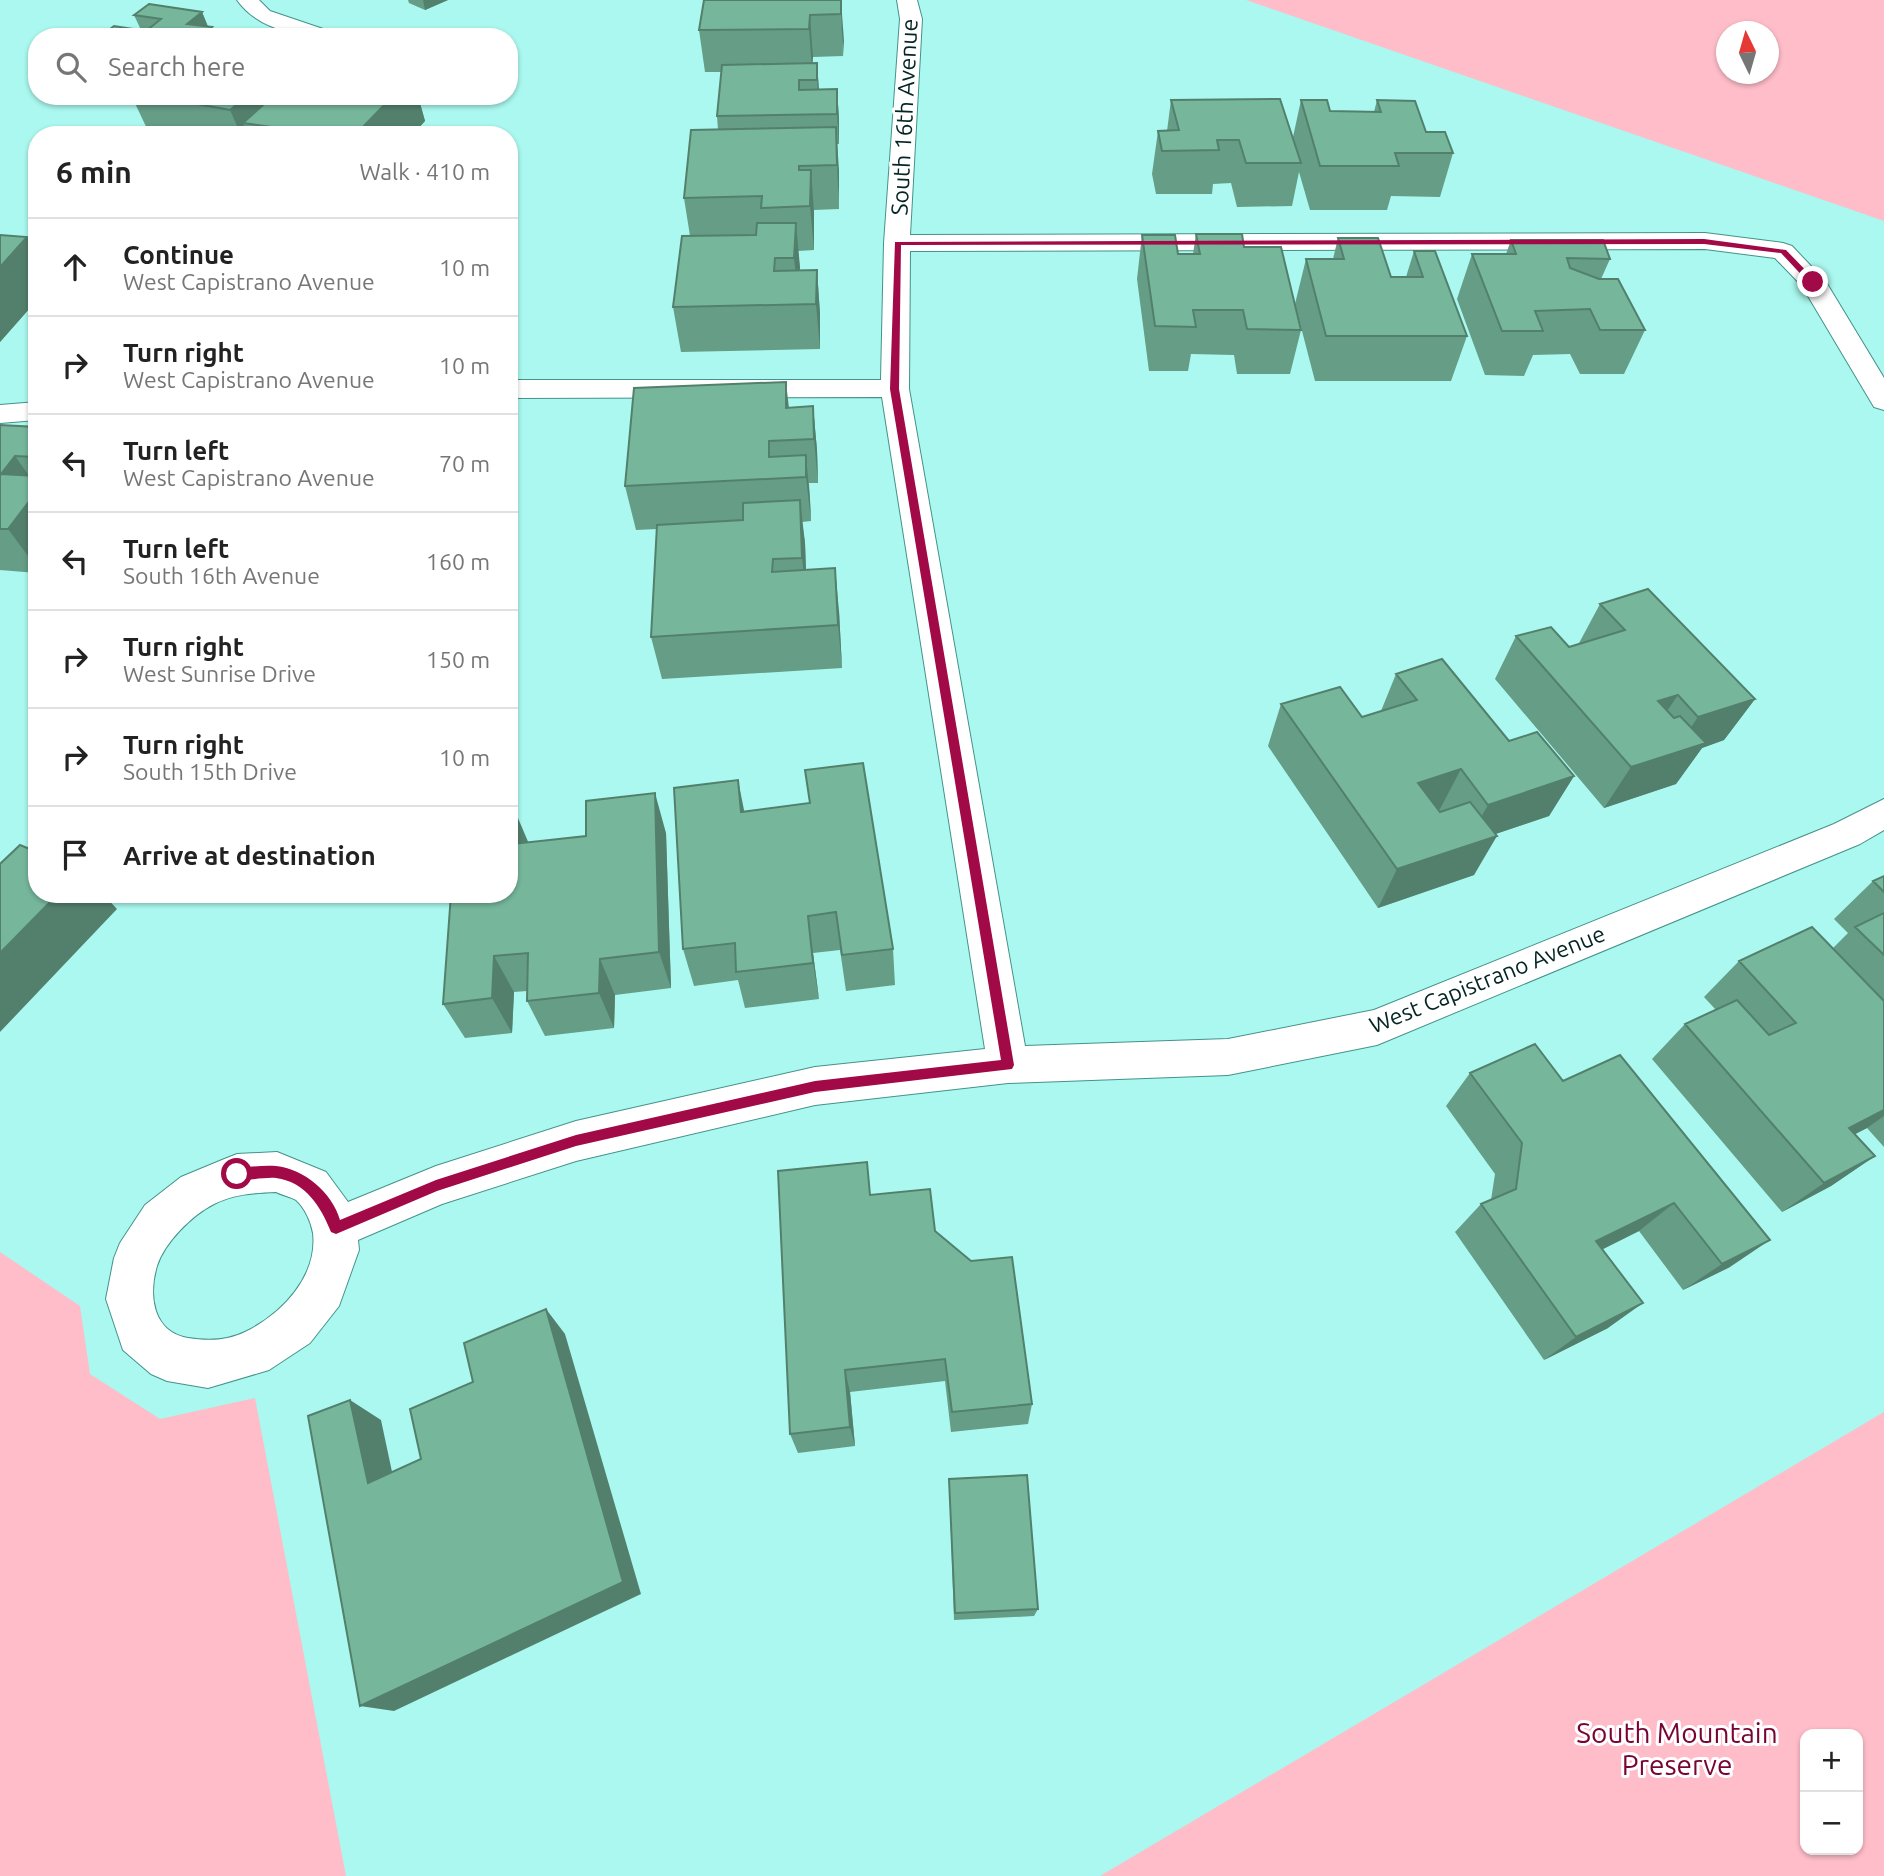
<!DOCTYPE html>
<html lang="en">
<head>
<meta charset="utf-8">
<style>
	:root { --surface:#fff; --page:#f6f6f6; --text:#222; --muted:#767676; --line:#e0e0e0 }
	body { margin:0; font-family:Ubuntu,sans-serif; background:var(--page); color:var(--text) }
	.controls { position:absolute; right:21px; bottom:21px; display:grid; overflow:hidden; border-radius:14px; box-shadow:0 2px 5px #0004 }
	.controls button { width:63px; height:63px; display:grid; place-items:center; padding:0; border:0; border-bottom:2px solid var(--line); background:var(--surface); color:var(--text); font:35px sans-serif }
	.compass { position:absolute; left:1716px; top:21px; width:63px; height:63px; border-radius:50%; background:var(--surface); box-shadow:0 2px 5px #0004; rotate:355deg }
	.stop { position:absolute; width:21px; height:21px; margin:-16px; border:5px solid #a20947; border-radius:50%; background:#fff }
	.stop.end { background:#a20947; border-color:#fff; box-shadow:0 2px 7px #0008 }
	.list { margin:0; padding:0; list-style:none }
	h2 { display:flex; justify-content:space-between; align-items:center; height:91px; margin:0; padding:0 28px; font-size:30px }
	h2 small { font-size:23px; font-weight:400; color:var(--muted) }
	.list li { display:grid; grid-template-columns:46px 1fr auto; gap:21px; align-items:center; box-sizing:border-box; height:98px; padding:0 28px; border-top:2px solid var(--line) }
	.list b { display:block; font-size:26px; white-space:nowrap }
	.list p { margin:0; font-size:23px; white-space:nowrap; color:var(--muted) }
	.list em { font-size:23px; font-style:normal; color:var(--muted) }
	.icon { flex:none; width:38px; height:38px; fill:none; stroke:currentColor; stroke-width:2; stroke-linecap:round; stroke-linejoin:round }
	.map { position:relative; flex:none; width:1884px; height:1876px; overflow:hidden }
	.search { position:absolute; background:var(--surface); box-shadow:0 2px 5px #0004; left:28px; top:28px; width:490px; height:77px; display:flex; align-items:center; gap:18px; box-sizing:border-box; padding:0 24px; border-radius:28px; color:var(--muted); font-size:26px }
	.panel { position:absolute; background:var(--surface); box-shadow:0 2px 5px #0004; left:28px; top:126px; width:490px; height:777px; border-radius:28px }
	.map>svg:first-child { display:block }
	.green { fill:#febdc9; fill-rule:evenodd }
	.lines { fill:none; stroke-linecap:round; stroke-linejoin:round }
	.minor-casing { stroke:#45928a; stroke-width:2 }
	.minor { fill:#fff; fill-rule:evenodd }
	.wall { fill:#659d86 }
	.shaded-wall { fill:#53806d }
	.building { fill:#76b79c; stroke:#53806d; stroke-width:2 }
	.route { fill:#a20947 }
	.labels { text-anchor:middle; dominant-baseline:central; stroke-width:6; stroke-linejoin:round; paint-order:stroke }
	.street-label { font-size:23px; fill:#042523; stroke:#fff }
	.near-park-label { font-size:28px; fill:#770432; stroke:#fff }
</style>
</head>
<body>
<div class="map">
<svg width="1884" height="1876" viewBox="0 0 1884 1876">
	<rect width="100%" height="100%" fill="#aaf8ef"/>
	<path class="green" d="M1246,0h638v221zM1727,32h42v42h-42z
		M0,1252l80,54 10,68 70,45 95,-21 91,478h-346z
		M1884,1412v464h-784zM1805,1734h53v116h-53z"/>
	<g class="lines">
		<defs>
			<path id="minor" d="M237,0h22l11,11 62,21 3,5c-35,0 -77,-7 -98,-37z
				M897,0h20l5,19 -12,216 795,-2 78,10 9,3 34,36 58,96v32l-10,-3 -72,-121 -27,-28 -70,-9 -795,2 -1,138 116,657 203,-7 146,-29 460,-186 50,-25v31l-24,14 -483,201 -149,30 -220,8 -193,22 -239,56 -134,43 -84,36 1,10 -20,56 -29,37 -41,27 -61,18 -41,-7 -16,-7 -28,-24 -17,-51 8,-41 6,-15 25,-38 36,-28 41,-17 15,-6 40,-2 49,20 22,30 88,-36 140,-45 239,-54 170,-18 -103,-652 -373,1v-18h372l3,-137 16,-224zM276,1192c6,3 15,5 20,8 9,8 15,22 17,33 5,43 -31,81 -68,99 -18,9 -38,9 -57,6 -35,-6 -40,-42 -31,-72 7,-23 35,-51 57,-62 20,-10 39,-11 62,-12z
				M37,402v18l-37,3v-18z"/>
		</defs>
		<use href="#minor" class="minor-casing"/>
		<use href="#minor" class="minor"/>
	</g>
	<path class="wall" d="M408,0h40l-23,10 -16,-7z
		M841,0l2,56 -30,1 -1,6h5l2,27 18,-1 2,30v25h-2l2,65 -25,1v40l-16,1 2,20 17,-1 3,44v35l-139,3 -8,-45 17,-71 -6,-38 34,-68 -1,-14 4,-44h-16l-6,-42z
		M202,12l6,15 8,10 -75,-7 -7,-15z
		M125,96h293l7,25 -13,14h-262l-18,-38z
		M1171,100l122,37 8,-37 29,11 44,1 3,-12 49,32 27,21 -13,44 -49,-1 -4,14h-77l-11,-38 -7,34 -55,1 -6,-24 -18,1 -1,10h-56l-4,-20 6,-43h9z
		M1196,234l48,13 57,83 -11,44h-53l-3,-19 -43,-1 -3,17h-39l-12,-92 5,-44 36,19h15z
		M0,235l27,2 10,16v47l-37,42z
		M1338,238l53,39h15l8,-26 53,85 -16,45h-136l-20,-77 11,-45h27z
		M1511,240l99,19 -9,20 44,51 -21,44h-44l-10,-20 -37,1 -9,21 -39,-1 -28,-76 15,-45h34z
		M813,406l4,44 1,33h-9l2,38 -9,1 3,21 1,27 33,41 3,57 -180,11 -11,-42 6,-108 -21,1 -11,-44z
		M0,425l37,2v146l-37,-3z
		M1600,604l155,95 -31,41 -22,8 -26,36 -72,24 -109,-129 21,-43 53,11 9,-2z
		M1396,674l113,67 65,35 -25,40 -54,18 -21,41 -96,33 -110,-162 13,-42 81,13 19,-6z
		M744,811l149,138 2,36 -49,6 -6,-41 -27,3 6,46 -74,9 -7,-28 -44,6 -11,-37z
		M666,833l5,155 -56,7 -1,33 -69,8 -18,-35v-10l-13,1 -2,41 -47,5 -22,-34 86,-162z
		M1884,876v271l-17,-19 -12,6 20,22 -44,30 -49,26 -130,-153 33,-35 31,-14 -12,-13 35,-36 94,-13 15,-15 -14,-14 39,-38z
		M1620,1055l110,212 -47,23 -44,-59 -36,18 5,79 -64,32 -89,-128 26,-28 10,-4 4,-26 -49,-68 24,-33 93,8z
		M870,1195l65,36 97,173 -4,20 -77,8 -6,-51 -95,11 5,54 -57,7 -8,-19z
		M949,1479l89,130 -4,7 -80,4z"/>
	<path class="shaded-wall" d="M423,0h25l-23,10z
		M841,0l3,41 -1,15 -2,-42z
		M202,12l7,17 3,-2 4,10h-23l-6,-13z
		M810,15l3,42 -1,14 -3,-42z
		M817,63l2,29v18l-2,-30z
		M837,89l2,30v25l-2,-30z
		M247,96h68l-72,27 5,12h-7l-11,-25z
		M393,96h25l7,25 -13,14h-57z
		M836,127l3,43v39l-2,-44z
		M811,170l3,43v37l-4,-44z
		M796,223l4,44 -1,35 -5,-44z
		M27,237l10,16v35l-7,-1 7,11v2l-37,42v-75z
		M817,270l3,44v35l-4,-45z
		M786,382l5,44 -5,-18z
		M813,406l4,44 1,33 -4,-44z
		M806,455l4,44 1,22 -5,-44z
		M15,456l22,31v81l-29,-39 -7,-55z
		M800,500l5,43 2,58 -5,-43z
		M835,568l4,43 3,57 -4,-43z
		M1678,695l-28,41 8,-35z
		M1755,699l-31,41 -22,8 -26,36 -72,24 27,-41 42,-14 25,-36z
		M1461,769l-21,40 -41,14 19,-40z
		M1574,776l-25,40 -83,28 22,-39z
		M738,780l8,40 -5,-8z
		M655,793l11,40 5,155 -12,-36z
		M515,811l17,40 -19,-7z
		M1497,836l-23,39 -96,33 19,-39z
		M58,894h45l14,15 -117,123v-79z
		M808,916l5,37 6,46 -6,-36z
		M494,956l20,36 -2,41 -20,-35z
		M600,959l15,36 -1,33 -15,-35z
		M1884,1110v6l-17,12 -60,31 42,-31z
		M1875,1156l-44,30 -49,26 42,-29z
		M1674,1203l-35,28 -74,37 31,-27z
		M1770,1240l-40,27 -47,23 39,-26z
		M1643,1303l-35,25 -64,32 32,-23z
		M546,1309l19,25 76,260 -247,117 -34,-5z
		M845,1370l5,22 5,54 -5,-19z
		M350,1400l31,20 17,80 -30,-17z"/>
	<path class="building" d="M704,0h137v14l-31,1 -1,14 -110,1z
		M149,4l53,8 -15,12 25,3 -12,10h-100l14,-11 32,5 15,-12 -27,-4z
		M271,31l17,3 -4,3h-20z
		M817,63v17h-18v10l38,-1v25l-120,2 5,-51z
		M153,96h94l-17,14z
		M273,96h120l-38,39h-28l-84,-12z
		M1280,99l21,64h-55l-7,-23h-22l2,10 -57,1 -4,-20 21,-1 -8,-30z
		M1301,100h26l3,11 51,1 -4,-12 38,1 11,31h19l8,21h-58l4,13h-79z
		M836,127l1,38 -38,1v4h12l-1,36 -49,2 1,-12 -78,2 7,-68z
		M757,223h39l-2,35h-19l-1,13 43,-1 -1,34 -143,3 9,-71 74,-1z
		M1196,234h46l2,13h37l20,83 -54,-1 -4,-19h-50l3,17 -41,-1 -13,-91h33l3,19h22z
		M0,235l27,2 -27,30z
		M1338,238h40l13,39h32l-9,-26h21l32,85h-141l-20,-77h38z
		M1511,240h92l7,19 -43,-1 3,10 29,11h19l27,51h-45l-10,-21 -55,2 8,20h-41l-30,-77h44z
		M37,280v8l-7,-1z
		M786,382v26l27,-2 1,33 -45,2v16l37,-2v22l-181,9 9,-98z
		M0,425l37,2v30l-22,-1 -14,18 36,2v15l-29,38h-8z
		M800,500l2,58 -29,1 -1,13 63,-4 3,57 -187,12 6,-112 86,-5v-17z
		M1648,589l107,110 -57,18 -20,-22 -20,6 16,17 6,-2 26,27 -75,24 -115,-131 35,-9 18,20 56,-17 -25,-26z
		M1442,659l67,82 28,-9 37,44 -86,29 -27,-36 -43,14 22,29 30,-10 27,34 -100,33 -116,-165 59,-17 22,30 55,-17 -21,-26z
		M863,763l30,186 -51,6 -6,-43 -28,4 5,47 -77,9 -1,-29 -52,6 -9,-161 64,-8 3,32 69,-9 -5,-33z
		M655,793l4,159 -59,7 -1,34 -72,8 1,-48 -34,3 -2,42 -49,6 8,-110h58v-82l6,-1 -2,33 73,-8v-35z
		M20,845l17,7v42h21l-58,59v-89z
		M1884,876v16l-11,-11z
		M1884,913v42l-29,-28z
		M1812,927l72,74v109l-35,18 26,28 -51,27 -139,-159 52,-24 32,35 27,-12 -57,-62z
		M1535,1044l28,37 57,-26 150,185 -48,24 -48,-61 -78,38 47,62 -67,34 -95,-133 35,-15 6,-46 -52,-70z
		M867,1162l3,33 60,-6 5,42 36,30 41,-4 20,147 -80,8 -7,-53 -100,11 5,57 -60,7 -12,-263z
		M546,1309l77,273 -263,124 -52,-290 42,-16 18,83 53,-24 -11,-50 63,-27 -9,-39z
		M1027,1475l11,134 -83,4 -6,-134z"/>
	<path class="route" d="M1704,239l82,11 31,32 -7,2 -29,-31 -77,-9 -803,1 -2,144 115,676 -2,4 -197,23 -239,54 -139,45 -101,43 -5,-2c-10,-25 -25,-50 -55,-54 -14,-1 -30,4 -44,0l-1,-4 6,-6c12,-1 26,-3 39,-2 28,3 56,26 64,54l96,-40 140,-45 239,-54 186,-21 -111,-671 5,-147z"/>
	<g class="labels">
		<g class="street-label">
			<text transform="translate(904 117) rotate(-87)">South 16th Avenue</text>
			<text transform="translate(1487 979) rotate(-22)">West Capistrano Avenue</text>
		</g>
		<g class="near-park-label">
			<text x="1677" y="1732">South Mountain<tspan x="1677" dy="32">Preserve</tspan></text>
		</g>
	</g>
</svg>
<div class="controls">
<button>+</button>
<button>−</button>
</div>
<svg class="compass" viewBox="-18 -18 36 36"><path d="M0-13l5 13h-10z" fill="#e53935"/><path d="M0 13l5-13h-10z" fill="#767676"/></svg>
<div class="stop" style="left:237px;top:1174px"></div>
<div class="stop end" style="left:1813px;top:282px"></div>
<div class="search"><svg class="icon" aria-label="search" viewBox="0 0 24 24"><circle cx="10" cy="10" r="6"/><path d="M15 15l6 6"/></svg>Search here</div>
<section class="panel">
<h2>6 min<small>Walk · 410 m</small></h2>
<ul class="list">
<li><svg class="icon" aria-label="ahead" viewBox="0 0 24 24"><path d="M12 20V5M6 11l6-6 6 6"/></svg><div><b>Continue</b><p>West Capistrano Avenue</p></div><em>10 m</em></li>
<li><svg class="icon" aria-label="right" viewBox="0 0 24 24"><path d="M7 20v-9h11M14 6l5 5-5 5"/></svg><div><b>Turn right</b><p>West Capistrano Avenue</p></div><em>10 m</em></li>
<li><svg class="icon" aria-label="left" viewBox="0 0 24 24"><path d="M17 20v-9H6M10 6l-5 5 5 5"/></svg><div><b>Turn left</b><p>West Capistrano Avenue</p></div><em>70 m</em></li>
<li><svg class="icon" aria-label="left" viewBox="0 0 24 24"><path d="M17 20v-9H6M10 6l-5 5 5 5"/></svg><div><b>Turn left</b><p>South 16th Avenue</p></div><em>160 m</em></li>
<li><svg class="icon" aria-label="right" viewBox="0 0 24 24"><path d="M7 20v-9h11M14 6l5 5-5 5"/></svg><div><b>Turn right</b><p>West Sunrise Drive</p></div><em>150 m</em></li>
<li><svg class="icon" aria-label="right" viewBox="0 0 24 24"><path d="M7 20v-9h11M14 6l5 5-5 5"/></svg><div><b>Turn right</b><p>South 15th Drive</p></div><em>10 m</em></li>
<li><svg class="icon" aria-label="arrive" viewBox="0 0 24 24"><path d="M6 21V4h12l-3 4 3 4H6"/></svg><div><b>Arrive at destination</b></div></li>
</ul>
</section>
</div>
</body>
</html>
